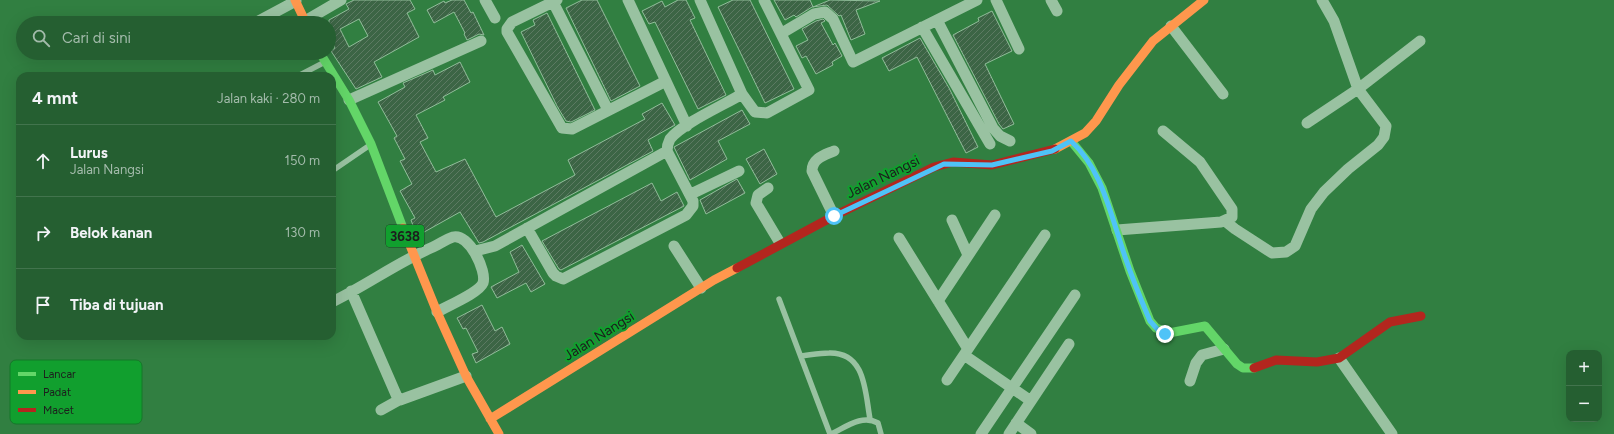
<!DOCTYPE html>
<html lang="id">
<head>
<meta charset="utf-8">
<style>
	:root { --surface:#255f31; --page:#31683d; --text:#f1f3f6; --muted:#a3bbab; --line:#42744d }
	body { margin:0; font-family:Figtree,sans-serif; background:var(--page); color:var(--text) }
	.controls { position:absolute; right:12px; bottom:12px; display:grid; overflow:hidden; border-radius:8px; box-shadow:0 4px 16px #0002 }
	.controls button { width:36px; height:36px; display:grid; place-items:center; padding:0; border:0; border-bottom:1px solid var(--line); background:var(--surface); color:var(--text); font:20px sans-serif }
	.stop { position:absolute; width:12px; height:12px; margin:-9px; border:3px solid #4fc3f7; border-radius:50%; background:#fff }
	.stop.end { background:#4fc3f7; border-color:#fff; box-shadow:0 1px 4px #0008 }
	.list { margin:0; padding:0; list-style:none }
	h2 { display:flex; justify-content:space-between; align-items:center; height:52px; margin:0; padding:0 16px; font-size:17px }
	h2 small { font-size:13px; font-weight:400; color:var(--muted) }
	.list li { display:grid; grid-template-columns:26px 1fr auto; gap:12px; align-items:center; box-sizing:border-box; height:72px; padding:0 16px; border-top:1px solid var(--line) }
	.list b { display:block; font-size:15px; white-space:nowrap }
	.list p { margin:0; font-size:13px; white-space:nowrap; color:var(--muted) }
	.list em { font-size:13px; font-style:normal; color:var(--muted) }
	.icon { flex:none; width:22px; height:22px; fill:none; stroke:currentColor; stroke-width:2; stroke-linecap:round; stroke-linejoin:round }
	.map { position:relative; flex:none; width:1614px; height:434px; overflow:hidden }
	.search { position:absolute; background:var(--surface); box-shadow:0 4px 16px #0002; left:16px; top:16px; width:320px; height:44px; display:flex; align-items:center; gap:10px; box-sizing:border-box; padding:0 14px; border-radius:22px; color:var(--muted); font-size:15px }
	.panel { position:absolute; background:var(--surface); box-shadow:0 4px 16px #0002; left:16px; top:72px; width:320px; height:268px; border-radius:12px }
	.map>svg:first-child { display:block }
	.building { fill:url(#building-hatch); stroke:#91bd9a; fill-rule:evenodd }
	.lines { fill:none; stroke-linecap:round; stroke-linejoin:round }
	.lane { stroke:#99c2a1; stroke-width:5.5 }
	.street { stroke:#99c2a1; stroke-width:11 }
	.fast { stroke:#63d668; stroke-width:9 }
	.slow { stroke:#ff974d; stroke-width:9 }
	.jam { stroke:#b3261e; stroke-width:9 }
	.route { stroke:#4fc3f7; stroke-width:5 }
	.labels { text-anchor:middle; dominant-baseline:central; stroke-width:4; stroke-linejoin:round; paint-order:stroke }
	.shield { fill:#119f2e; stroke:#194422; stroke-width:1 }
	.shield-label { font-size:13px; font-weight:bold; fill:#1d1d1d }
	.street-label { font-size:14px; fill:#1d1d1d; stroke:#119f2e }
	.key { fill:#119f2e; stroke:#157829; stroke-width:1 }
	.key-label { font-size:11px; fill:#1d1d1d }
</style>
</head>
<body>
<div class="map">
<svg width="1614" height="434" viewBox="0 0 1614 434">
	<defs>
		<pattern id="building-hatch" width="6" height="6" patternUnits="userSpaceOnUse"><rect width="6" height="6" fill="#3c6545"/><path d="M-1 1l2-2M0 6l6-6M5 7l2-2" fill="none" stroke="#5c7a62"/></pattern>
	</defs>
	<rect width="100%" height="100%" fill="#317f41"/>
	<path class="building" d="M354,0h56l5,9 -8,4 12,24 -45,25 8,15 -26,12 -25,-38 4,-3 -5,-10 3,-2 -4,-6v-10l20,-11 -3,-5zM359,19l9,17 -19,11 -9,-18z
		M452,0h12l7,13 2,-1 11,23 -5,-1 -12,6 -3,-6 1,-1 -11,-21 -20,11 -7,-13 17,-9 1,2z
		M582,0h15l43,86 -29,15 -45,-93z
		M678,0h8l9,18 -5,2 36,75 -28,14 -43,-87 -6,2 -7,-13 20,-10 3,6z
		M733,0h17l44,89 -29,14 -47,-96z
		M774,0h36l3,7 17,-7 50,1 -24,9 9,24 -14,6 -10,-25 -2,1 -12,-11 -15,2 -16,10 -2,-2 -9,5z
		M992,11l20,40 -27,13 29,60 -11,5 -4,-5 -46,-89 26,-14 -1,-3z
		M547,13l48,97 -24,12 -5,-1 -9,-15 -36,-74 14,-7 -2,-5z
		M823,19l2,2 -4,2 12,22 2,-2 7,13 -10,6 1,3 -17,9 -10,-18 -4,2 -6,-12 12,-6 -6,-11 14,-8z
		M920,38l29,50 29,59 -12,6 -49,-96 -28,14 -7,-13z
		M460,62l10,20 -27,15 2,3 -29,15 12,23 -8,4 16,30 29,-13 31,58 79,-42 -7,-15 77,-41 -3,-5 20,-11 13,22 -27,15 5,11 -170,91 -4,1 -19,-31 -43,24 -6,-16 4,-2 -15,-27 12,-7 -12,-23 5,-2 -11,-21 3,-2 -19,-34 27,-15 -2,-4 30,-13 2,5z
		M742,110l8,14 -32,17 9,18 -37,21 -16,-33z
		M764,149l13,25 -17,10 -14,-25z
		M737,179l8,14 -39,21 -6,-14z
		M652,183l9,18 16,-9 7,14 -123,64 -2,-1 -17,-28z
		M522,245l23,39 -14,8 -5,-9 -29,15 -6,-11 28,-15 -9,-20z
		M482,305l13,26 7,-4 8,17 -34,19 -4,-9 6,-2 -12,-24 -3,1 -6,-11z"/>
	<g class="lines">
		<path class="lane" d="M298,76l25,-13
			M332,171l38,-26
			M779,299l51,135
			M801,356c9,-1 19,-3 28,-3 37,-1 36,39 41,66
			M831,434c15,-7 31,-20 47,-11l3,11"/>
		<path class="street" d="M485,0l10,18
			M557,0l-45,22 -5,7v3l55,96 10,1 94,-48
			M628,0l59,126
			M700,0l42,94 13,18 12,1 42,-23 -45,-90
			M996,0l23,49
			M1051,0l6,11
			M553,2l55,108
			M937,20l56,108 7,8 10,5
			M305,21l36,-21
			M255,23l41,-22
			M1171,26l52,68
			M922,27l68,117
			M782,33l32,-19 11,-2 8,7 20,43 124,-62
			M349,100l132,-59
			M1307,123l51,-34 62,-48
			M768,188l-10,7 -2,8 24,40
			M691,194l48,-23
			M834,216l-22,-45c0,-13 13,-16 22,-20
			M952,220l16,35
			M1225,221l10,8 37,24 14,-1 9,-6 16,-37 13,-17 24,-23 30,-24 6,-8 2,-11 -28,-37 -24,-68 -12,-21
			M527,228l26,45 3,3 7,3 123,-64 7,-9v-5l-26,-50c0,-4 1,-8 3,-12 13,-16 54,-34 72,-45
			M1117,230l104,-8 11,-5v-8l-32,-47 -37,-31
			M899,238l69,111
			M674,246l27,42
			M475,251l20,-5 172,-95
			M351,291l47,108 2,1 66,-24
			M938,301l57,-86
			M332,302c35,-17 66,-40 101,-55 7,-3 13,-8 20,-10 16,-4 34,34 30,46 -4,10 -36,23 -46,29
			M964,355l67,46
			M1339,358l53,76
			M947,380l98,-145
			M1190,381l6,-18 6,-8 22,-6
			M381,410l18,-10
			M1016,423l15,11
			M981,434l94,-139
			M1009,434l60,-90"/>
		<path class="fast" d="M320,53l29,47 22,44 32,84
			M1071,141l18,22 13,25 28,83 20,50 6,7 13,5 36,-7 32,38 6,4h11"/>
		<path class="slow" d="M295,0l11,23
			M1055,149l30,-16 11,-12 23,-36 34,-44 51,-41
			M403,228l34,84 29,64 33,58
			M490,419l224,-139 23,-12"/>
		<path class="jam" d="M737,268l97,-52 100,-49 19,-5 39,3 63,-16
			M1254,368l22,-8 41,2 22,-4 51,-36 31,-6"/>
	</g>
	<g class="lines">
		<path class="route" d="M834,216l110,-52 48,1 60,-14 19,-10c29,27 37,64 49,100 8,27 19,54 30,80l9,10 6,3"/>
	</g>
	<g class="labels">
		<rect class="shield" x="386" y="225" width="38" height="22" rx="3"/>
		<g class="shield-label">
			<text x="405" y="236">3638</text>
		</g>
		<g class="street-label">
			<text transform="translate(883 177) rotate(-26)">Jalan Nangsi</text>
			<text transform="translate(599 336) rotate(-32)">Jalan Nangsi</text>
		</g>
	</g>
	<rect x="10" y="360" width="132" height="64" rx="6" class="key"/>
	<rect x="18" y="372" width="18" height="4" fill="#63d668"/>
	<rect x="18" y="390" width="18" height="4" fill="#ff974d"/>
	<rect x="18" y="408" width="18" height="4" fill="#b3261e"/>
	<g class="key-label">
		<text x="43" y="378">Lancar</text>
		<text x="43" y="396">Padat</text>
		<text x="43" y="414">Macet</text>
	</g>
</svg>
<div class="controls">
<button>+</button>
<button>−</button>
</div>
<div class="stop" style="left:834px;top:216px"></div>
<div class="stop end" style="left:1165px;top:334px"></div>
<div class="search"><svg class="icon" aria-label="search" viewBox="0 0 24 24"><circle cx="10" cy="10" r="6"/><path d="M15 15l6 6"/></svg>Cari di sini</div>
<section class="panel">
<h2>4 mnt<small>Jalan kaki · 280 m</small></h2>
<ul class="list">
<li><svg class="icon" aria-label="ahead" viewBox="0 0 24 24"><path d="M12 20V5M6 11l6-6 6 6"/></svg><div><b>Lurus</b><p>Jalan Nangsi</p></div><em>150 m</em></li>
<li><svg class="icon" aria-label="right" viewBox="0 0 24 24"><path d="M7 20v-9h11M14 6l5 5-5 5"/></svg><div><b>Belok kanan</b></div><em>130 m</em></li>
<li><svg class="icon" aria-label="arrive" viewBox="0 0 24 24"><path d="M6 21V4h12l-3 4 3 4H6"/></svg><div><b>Tiba di tujuan</b></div></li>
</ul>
</section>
</div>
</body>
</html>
